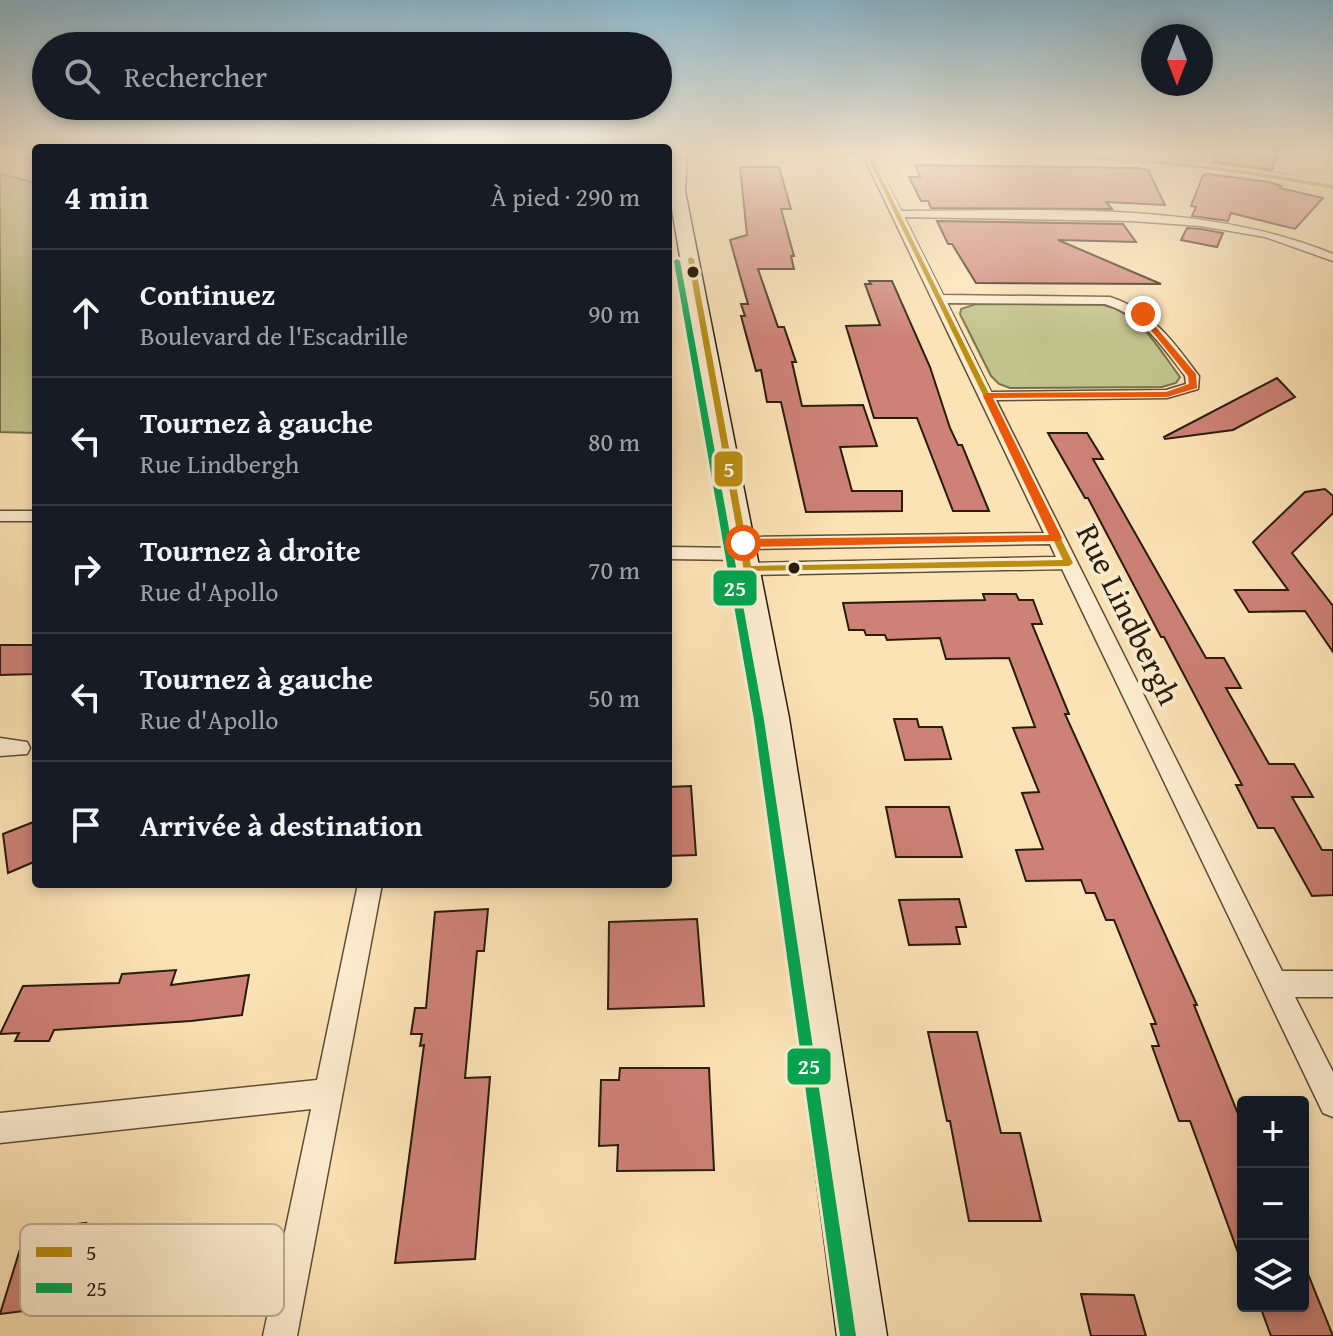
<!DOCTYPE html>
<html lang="fr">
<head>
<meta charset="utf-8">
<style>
	:root { --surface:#171b24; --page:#242831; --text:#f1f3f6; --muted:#9ea1a6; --line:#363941 }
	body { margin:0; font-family:"Gentium Book Plus",serif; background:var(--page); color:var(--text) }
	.controls { position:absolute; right:24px; bottom:24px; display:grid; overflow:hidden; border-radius:8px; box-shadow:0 4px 12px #0003 }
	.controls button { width:72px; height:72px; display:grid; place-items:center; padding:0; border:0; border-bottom:2px solid var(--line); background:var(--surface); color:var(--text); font:40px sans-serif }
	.compass { position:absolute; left:1141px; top:24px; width:72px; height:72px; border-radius:50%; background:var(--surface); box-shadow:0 4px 12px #0003; rotate:180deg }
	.stop { position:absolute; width:24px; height:24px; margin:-18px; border:6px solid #ea580c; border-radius:50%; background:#fff }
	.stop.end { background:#ea580c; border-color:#fff; box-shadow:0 2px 8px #0008 }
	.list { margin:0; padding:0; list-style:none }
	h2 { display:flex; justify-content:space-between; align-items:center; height:104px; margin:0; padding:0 32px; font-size:34px }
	h2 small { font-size:26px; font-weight:400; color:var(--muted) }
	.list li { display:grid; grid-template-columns:52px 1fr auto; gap:24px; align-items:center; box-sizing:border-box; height:128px; padding:0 32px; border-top:2px solid var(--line) }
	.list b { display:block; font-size:30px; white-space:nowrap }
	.list p { margin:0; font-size:26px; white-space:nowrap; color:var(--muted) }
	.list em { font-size:26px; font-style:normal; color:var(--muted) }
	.icon { flex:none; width:44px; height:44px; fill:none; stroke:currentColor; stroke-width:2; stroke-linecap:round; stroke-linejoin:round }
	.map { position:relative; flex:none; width:1333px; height:1336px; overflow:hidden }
	.search { position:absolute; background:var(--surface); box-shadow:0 4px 12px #0003; left:32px; top:32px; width:640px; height:88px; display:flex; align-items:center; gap:20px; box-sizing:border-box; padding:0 28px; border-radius:44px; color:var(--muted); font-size:30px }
	.panel { position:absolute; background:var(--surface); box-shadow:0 4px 12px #0003; left:32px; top:144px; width:640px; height:744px; border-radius:8px }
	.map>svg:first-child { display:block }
	.green { fill:#c1c38d; stroke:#75704b; stroke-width:2 }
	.building { fill:#cd8177; stroke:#291c09; stroke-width:2 }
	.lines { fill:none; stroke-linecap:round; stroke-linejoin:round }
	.street-casing { stroke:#5e4e34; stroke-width:3 }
	.secondary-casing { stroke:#291c09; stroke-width:3 }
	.street { fill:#fdedd0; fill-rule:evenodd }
	.secondary { fill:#fdedd0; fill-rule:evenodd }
	.bus-1-casing { stroke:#fdedd0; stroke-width:6 }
	.bus-2-casing { stroke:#fdedd0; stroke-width:6 }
	.bus-1 { fill:#bb8d11; fill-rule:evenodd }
	.bus-2 { fill:#00a651; fill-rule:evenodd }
	.route { fill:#ea580c }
	.bus-dot { fill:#291c09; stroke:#fdedd0; stroke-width:3 }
	.labels { text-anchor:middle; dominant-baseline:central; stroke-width:8; stroke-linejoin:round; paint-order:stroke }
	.street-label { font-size:32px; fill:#291c09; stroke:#fdedd0 }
	.key { fill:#fdedd0; stroke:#bdae94; stroke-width:2 }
	.key-label { font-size:22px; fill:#291c09 }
	.line-badge { stroke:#fdedd0; stroke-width:3 }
	.badge-label { font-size:22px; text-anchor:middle; font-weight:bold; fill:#fff }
</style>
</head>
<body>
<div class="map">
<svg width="1333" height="1336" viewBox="0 0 1333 1336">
	<rect width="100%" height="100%" fill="#fce3b6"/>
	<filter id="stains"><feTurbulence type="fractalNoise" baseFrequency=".0025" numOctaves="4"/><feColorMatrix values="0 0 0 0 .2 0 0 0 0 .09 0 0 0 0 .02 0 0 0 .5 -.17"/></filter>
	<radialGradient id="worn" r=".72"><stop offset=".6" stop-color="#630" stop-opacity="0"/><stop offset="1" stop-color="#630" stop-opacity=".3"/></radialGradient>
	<path class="green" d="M0,174l36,9v250l-36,-1z
		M976,304l127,1c38,8 55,43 77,72l-4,6 -14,4 -152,1 -11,-4 -8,-8 -31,-62 1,-5z"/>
	<path class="building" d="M1217,152l36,3 1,-3h23l-5,18 -59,-8z
		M915,165l223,3 10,2 17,35 -59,-3 6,7 -181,-1 -3,-7h-7l-12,-24h11z
		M740,167h39l12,42h-10l13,47h-3l3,13h-36l20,58h6l12,35h-4l10,44 61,-1 14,41 -37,1 12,44h50v20l-96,1 -25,-110h-14l-6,-32 -5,1 -15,-55h4l-4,-12h7l-18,-64 17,-5z
		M1208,174l61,8 12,4 -1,2 43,10 -28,31 -64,-16 -3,8 -36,-5 4,-9 -5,-1 12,-31z
		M937,221l186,3 13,18 -78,-2 103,44 -185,-1 -24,-39h-4z
		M1187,228l14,1 22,4 -6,14 -36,-7z
		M869,281h23l38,86 20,61 8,17h4l27,66h-36l-36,-93h-43l-28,-92 34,-1 -15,-41h6z
		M1277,378l18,19 -62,33 -68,9 -1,-2z
		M1048,433h39l16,26h-10l113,199h18l17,30h-15l43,76h25l19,33h-21l30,53h11v45l-21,1 -38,-68h-16l-22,-43h6l-78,-148h-3l-73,-139h-3z
		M1325,489l8,7v17l-41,40 41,53v46l-28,-41 -56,1 -14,-22h53l-35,-48 52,-50z
		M983,594h33l3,6h14l9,24h-10l37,90h-4l132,291h-3l49,121v131l-3,1 -50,-137h-11l-27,-75h7l-8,-22h5l-42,-104h-8l-11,-27h-9l-5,-13 -55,1 -10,-31 27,-1 -21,-56 17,-1 -26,-64 22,-1 -26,-69 -63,1 -6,-21 -53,2 -2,-5h-19l-2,-5h-15l-6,-27 142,-3z
		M0,645h36v29l-36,1z
		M894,719h23l2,8h23l9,32 -46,1z
		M691,786l5,69 -28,1v-69z
		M886,807h63l13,50h-66z
		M36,821v40l-28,12 -5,-39z
		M959,899l7,28h-10l4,17 -51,1 -10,-45z
		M488,909l-4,42h-7l-12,127 25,-1 -15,182 -80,4 29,-218 -4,1 2,-12h-11l4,-26h11l9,-96z
		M697,919l7,87 -96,3 1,-87z
		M176,970l-5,15 78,-10 -7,40 -51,6 -137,9 -5,11h-34l4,-8 -19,1 23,-48 96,-3 3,-9z
		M928,1032h49l24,101h19l21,88h-72l-19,-100h-3z
		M620,1068h89l5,102 -97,1 1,-26 -19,1 2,-66h18z
		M86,1223l-23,83 -63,8 26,-84z
		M1304,1264l29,72h-62l-11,-30h43z
		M1081,1294l53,1 12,41h-55z"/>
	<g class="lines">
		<defs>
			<path id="street" d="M675,152h415l163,17 80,15v6c-154,-30 -304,-36 -461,-35l29,56c139,0 301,-11 432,43v7l-68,-24 -64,-11 -69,-5 -228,-4 39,78 167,2c41,13 64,45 89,79l-1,13 -31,9 -171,2 286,571h51v26h-38l38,75v45l-10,-4 -261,-544 -315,6 -9,-6 9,-6 309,-6 -6,-13 -305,5 8,5 -9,6 -76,-1v-12l74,1 -8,-5 9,-6 301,-4 -181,-378h-183zM947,303l158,1c38,12 57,42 80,72l1,8 -20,6 -175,2z
				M0,511h36v10h-36z
				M0,738l27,4 3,6 -3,6 -27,2z
				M358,884h24l-85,452h-34l48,-227 -311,34v-30l317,-33z"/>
			<path id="secondary" d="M673,152h14l-2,39 104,527 98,618h-50l-80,-618 -88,-527z"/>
		</defs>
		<use href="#street" class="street-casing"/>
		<use href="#secondary" class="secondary-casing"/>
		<use href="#street" class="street"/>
		<use href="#secondary" class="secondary"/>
		<defs>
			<path id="bus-1" d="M865,152c98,0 195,1 293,9 59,5 117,14 175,24v4c-58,-11 -117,-20 -176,-25 -95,-8 -191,-9 -287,-10l203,409 -4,3 -325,5 -56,-312 3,-2 3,2 57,307 312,-6z"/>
			<path id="bus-2" d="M677,259l3,2 84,459 92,616h-16l-86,-616 -80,-459z"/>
		</defs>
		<use href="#bus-1" class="bus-1-casing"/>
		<use href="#bus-2" class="bus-2-casing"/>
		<use href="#bus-1" class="bus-1"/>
		<use href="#bus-2" class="bus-2"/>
	</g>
	<linearGradient id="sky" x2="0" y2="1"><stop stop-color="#8bb8cf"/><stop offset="0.45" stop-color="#fef2de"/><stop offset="1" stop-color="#fef2de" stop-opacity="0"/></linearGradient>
	<rect width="1333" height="339" fill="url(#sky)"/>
	<path class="route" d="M1143,312l53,62 1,14 -30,9 -174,1 69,140 -2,3 -317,6 -6,-4 6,-4 306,-4 -66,-139 4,-3 179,-1 23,-8 -1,-8 -50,-62z"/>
	<g class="bus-dot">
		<circle cx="693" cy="272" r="7"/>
		<circle cx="794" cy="568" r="7"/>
	</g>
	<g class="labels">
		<g class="street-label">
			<text transform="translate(1129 614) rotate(64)">Rue Lindbergh</text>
		</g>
	</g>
	<rect x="20" y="1224" width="264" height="92" rx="12" class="key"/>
	<rect x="36" y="1247" width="36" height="10" fill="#bb8d11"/>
	<rect x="36" y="1283" width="36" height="10" fill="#00a651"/>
	<g class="key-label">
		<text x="86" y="1260">5</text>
		<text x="86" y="1296">25</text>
	</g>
	<g class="line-badge">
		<rect x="713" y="450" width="31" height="38" rx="8" fill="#bb8d11"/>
		<rect x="712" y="569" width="46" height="38" rx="8" fill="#00a651"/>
		<rect x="786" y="1047" width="46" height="39" rx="8" fill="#00a651"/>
	</g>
	<g class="badge-label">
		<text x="729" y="477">5</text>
		<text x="735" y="596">25</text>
		<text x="809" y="1074">25</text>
	</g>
	<rect width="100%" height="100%" filter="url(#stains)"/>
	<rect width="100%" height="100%" fill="url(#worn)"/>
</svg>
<div class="controls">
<button>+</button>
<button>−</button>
<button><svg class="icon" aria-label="layers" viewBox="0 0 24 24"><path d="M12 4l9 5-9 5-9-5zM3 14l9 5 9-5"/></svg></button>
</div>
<svg class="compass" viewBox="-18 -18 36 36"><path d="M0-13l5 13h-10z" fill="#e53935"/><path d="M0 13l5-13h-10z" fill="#9ea1a6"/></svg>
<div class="stop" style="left:743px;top:543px"></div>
<div class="stop end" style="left:1143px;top:314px"></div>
<div class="search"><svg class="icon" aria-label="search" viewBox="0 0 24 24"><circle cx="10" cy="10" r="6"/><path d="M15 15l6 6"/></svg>Rechercher</div>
<section class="panel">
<h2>4 min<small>À pied · 290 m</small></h2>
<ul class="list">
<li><svg class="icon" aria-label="ahead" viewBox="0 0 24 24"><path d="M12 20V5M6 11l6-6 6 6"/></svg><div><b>Continuez</b><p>Boulevard de l'Escadrille</p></div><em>90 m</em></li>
<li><svg class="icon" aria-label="left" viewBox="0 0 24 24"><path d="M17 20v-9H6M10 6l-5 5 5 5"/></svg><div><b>Tournez à gauche</b><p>Rue Lindbergh</p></div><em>80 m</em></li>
<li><svg class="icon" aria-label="right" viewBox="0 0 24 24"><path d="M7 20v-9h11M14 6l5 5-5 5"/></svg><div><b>Tournez à droite</b><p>Rue d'Apollo</p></div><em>70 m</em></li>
<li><svg class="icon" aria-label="left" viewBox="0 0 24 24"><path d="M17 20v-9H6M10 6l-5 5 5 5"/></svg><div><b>Tournez à gauche</b><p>Rue d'Apollo</p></div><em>50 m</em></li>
<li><svg class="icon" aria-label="arrive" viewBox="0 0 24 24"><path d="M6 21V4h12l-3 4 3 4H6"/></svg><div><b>Arrivée à destination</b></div></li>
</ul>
</section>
</div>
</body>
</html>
